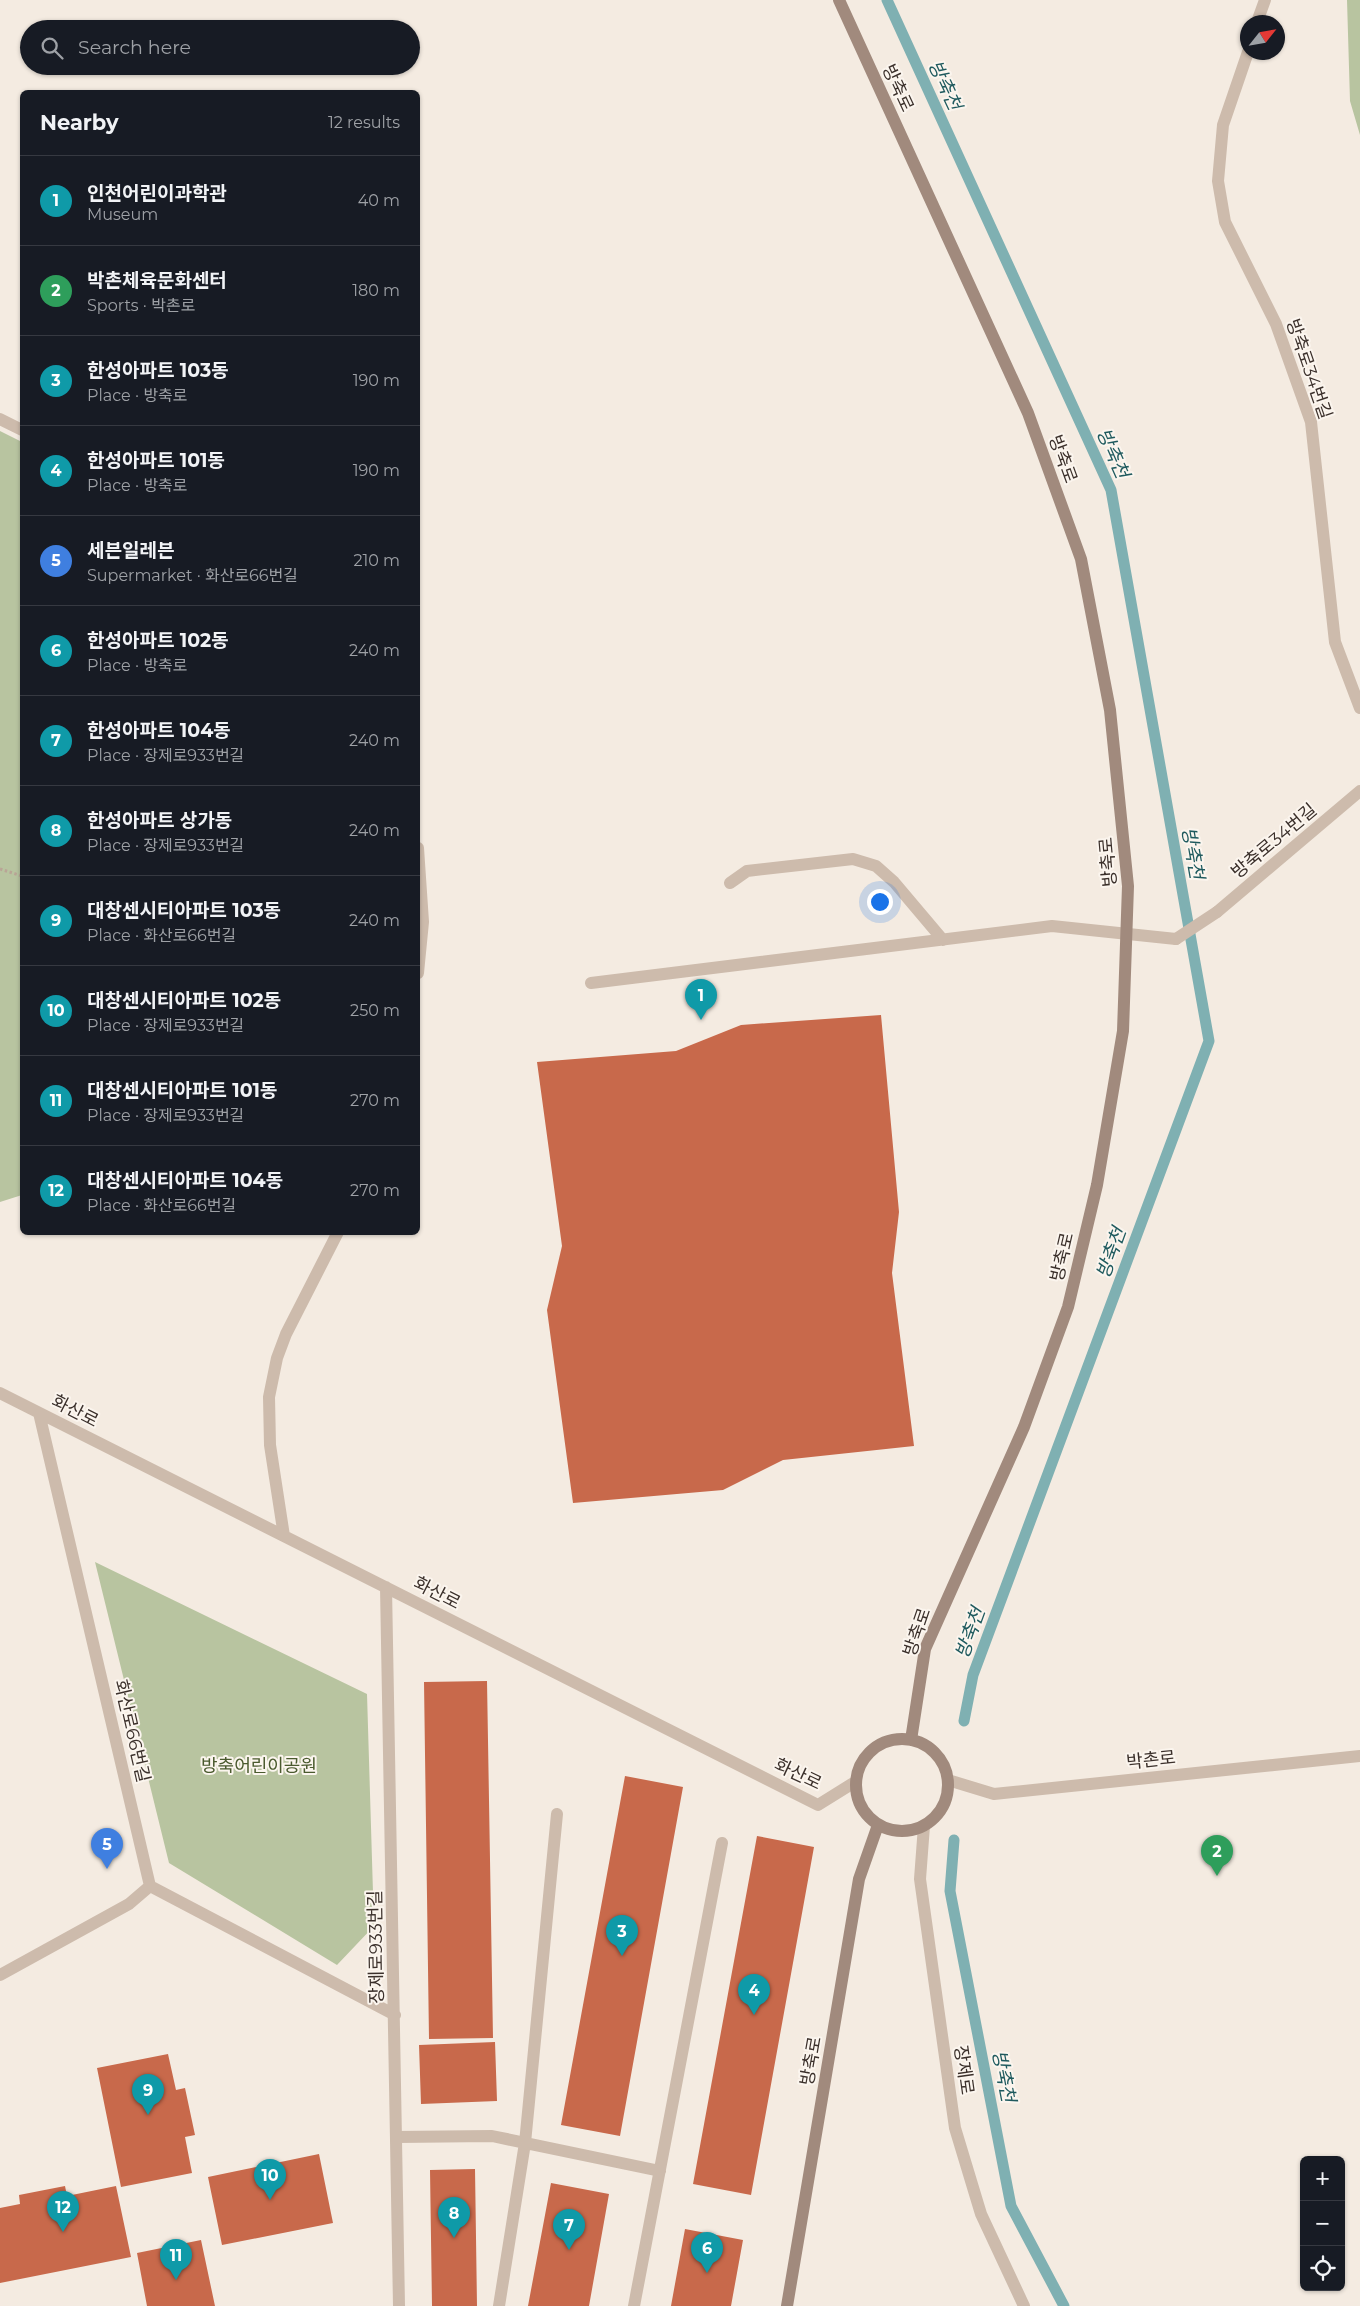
<!DOCTYPE html>
<html lang="en">
<head>
<meta charset="utf-8">
<style>
	:root { --surface:#171b24; --page:#242831; --text:#f1f3f6; --muted:#9ea1a6; --line:#363941; --accent:#7c3aed }
	body { margin:0; font-family:Montserrat,"Noto Sans KR",sans-serif; background:var(--page); color:var(--text) }
	.controls { position:absolute; right:15px; bottom:15px; display:grid; overflow:hidden; border-radius:8px; box-shadow:0 1px 4px #0004 }
	.controls button { width:45px; height:45px; display:grid; place-items:center; padding:0; border:0; border-bottom:1px solid var(--line); background:var(--surface); color:var(--text); font:25px sans-serif }
	.compass { position:absolute; left:1240px; top:15px; width:45px; height:45px; border-radius:50%; background:var(--surface); box-shadow:0 1px 4px #0004; rotate:59deg }
	.you { position:absolute; left:879px; top:901px; width:18px; height:18px; margin:-12px; border:4px solid #fff; border-radius:50%; background:#1a73e8; box-shadow:0 0 0 8px #1a73e833 }
	.badge { display:grid; place-items:center; width:32px; height:32px; border-radius:50%; background:var(--accent); color:#fff; font-size:16px; font-weight:700 }
	.pin { position:absolute; translate:-50% -41px; filter:drop-shadow(0 1px 2px #0008) }
	.pin::after { content:''; position:absolute; top:26px; width:18px; height:15px; background:inherit; clip-path:polygon(0 0,100% 0,50% 100%) }
	.list { margin:0; padding:0; list-style:none }
	h2 { display:flex; justify-content:space-between; align-items:center; height:65px; margin:0; padding:0 20px; font-size:21px }
	h2 small { font-size:16px; font-weight:400; color:var(--muted) }
	.list li { display:grid; grid-template-columns:32px 1fr auto; gap:15px; align-items:center; box-sizing:border-box; height:90px; padding:0 20px; border-top:1px solid var(--line) }
	.list b { display:block; font-size:19px; white-space:nowrap }
	.list p { margin:0; font-size:16px; white-space:nowrap; color:var(--muted) }
	.list em { font-size:16px; font-style:normal; color:var(--muted) }
	.icon { flex:none; width:28px; height:28px; fill:none; stroke:currentColor; stroke-width:2; stroke-linecap:round; stroke-linejoin:round }
	.map { position:relative; flex:none; width:1360px; height:2306px; overflow:hidden }
	.search { position:absolute; background:var(--surface); box-shadow:0 1px 4px #0004; left:20px; top:20px; width:400px; height:55px; display:flex; align-items:center; gap:12px; box-sizing:border-box; padding:0 18px; border-radius:28px; color:var(--muted); font-size:19px }
	.panel { position:absolute; background:var(--surface); box-shadow:0 1px 4px #0004; left:20px; top:90px; width:400px; height:1145px; border-radius:8px }
	.map>svg:first-child { display:block }
	.green { fill:#b8c4a0 }
	.lines { fill:none; stroke-linecap:round; stroke-linejoin:round }
	.stream { stroke:#7fb0b2; stroke-width:11 }
	.building { fill:#c8694b }
	.path { stroke:#b9a596; stroke-width:3; stroke-dasharray:2.5 2.5; stroke-linecap:butt }
	.lane { stroke:#cdbbac; stroke-width:12 }
	.street { stroke:#cdbbac; stroke-width:12 }
	.secondary { stroke:#a18a7d; stroke-width:12 }
	.labels { text-anchor:middle; dominant-baseline:central; stroke-width:4; stroke-linejoin:round; paint-order:stroke }
	.street-label { font-size:18px; fill:#3b302b; stroke:#fbf5ee }
	.park-label { font-size:18px; fill:#4a5a2e; stroke:#fbf5ee }
	.water-label { font-size:19px; font-style:italic; fill:#1f5a5e; stroke:#fbf5ee }
</style>
</head>
<body>
<div class="map">
<svg width="1360" height="2306" viewBox="0 0 1360 2306">
	<rect width="100%" height="100%" fill="#f4ebe1"/>
	<path class="green" d="M1347,0h13v135l-10,-34z
		M0,431l22,11v753l-22,7z
		M95,1562l272,132 7,232 -37,39 -168,-102z"/>
	<g class="lines">
		<path class="stream" d="M887,0l224,490 98,551 -236,634 -9,46
			M954,1840l-4,51 61,315 53,100"/>
	</g>
	<path class="building" d="M881,1015l18,197 -7,61 22,173 -131,14 -60,30 -150,13 -26,-193 15,-64 -25,-184 139,-11 65,-26z
		M487,1681l6,357 -64,1 -5,-357z
		M625,1776l58,11 -63,349 -59,-11z
		M757,1836l57,11 -63,348 -58,-11z
		M495,2042l2,59 -76,3 -2,-59z
		M168,2054l8,36 9,-2 10,47 -10,2 7,36 -71,14 -24,-119z
		M319,2154l14,69 -111,22 -14,-68z
		M475,2169l2,137h-45l-2,-136z
		M551,2183l58,11 -20,112h-61z
		M65,2186l2,10 49,-10 15,71 -131,26v-75l20,-4 -1,-9z
		M685,2229l58,11 -12,66h-60z
		M201,2240l14,66h-68l-10,-53z"/>
	<g class="lines">
		<path class="path" d="M0,869l22,7"/>
		<path class="lane" d="M1257,22l8,-22
			M1248,52l-25,73 -5,56 7,41 51,102 35,98 24,220 25,66
			M730,883l17,-12 106,-12 23,7 18,16 49,58
			M1217,912l143,-121
			M591,983l461,-57 124,13
			M397,2137l95,-1 168,35
			M499,2306l26,-163 32,-329
			M634,2306l88,-463"/>
		<path class="street" d="M0,419l22,11
			M418,848l5,74 -5,51
			M1176,939l41,-27
			M0,1393l818,412 37,-23
			M284,1536l-14,-91 -1,-48 8,-39 9,-24 52,-102
			M386,1587l13,719
			M948,1780l46,14 366,-38
			M924,1826l-4,53 35,249 26,86 43,92
			M150,1886l245,129
			M0,1975l129,-71 21,-18 -111,-473"/>
		<path class="secondary" d="M839,0l189,413 53,146 29,151 18,176 -5,145 -26,154 -29,122 -44,120 -99,222 -14,91
			M856 1785a46 46 0 1 1 92 0a46 46 0 1 1-92 0Z
			M787,2306l72,-427 19,-54"/>
	</g>
	<g class="labels">
		<g class="street-label">
			<text transform="translate(898 88) rotate(65)">방축로</text>
			<text transform="translate(1309 369) rotate(71)">방축로34번길</text>
			<text transform="translate(1063 459) rotate(70)">방축로</text>
			<text transform="translate(1274 841) rotate(-40)">방축로34번길</text>
			<text transform="translate(1108 862) rotate(-95)">방축로</text>
			<text transform="translate(1062 1257) rotate(-77)">방축로</text>
			<text transform="translate(75 1411) rotate(27)">화산로</text>
			<text transform="translate(437 1593) rotate(27)">화산로</text>
			<text transform="translate(917 1632) rotate(-71)">방축로</text>
			<text transform="translate(132 1731) rotate(77)">화산로66번길</text>
			<text transform="translate(1151 1760) rotate(-6)">박촌로</text>
			<text transform="translate(798 1774) rotate(25)">화산로</text>
			<text transform="translate(376 1947) rotate(-91)">장제로933번길</text>
			<text transform="translate(811 2061) rotate(-80)">방축로</text>
			<text transform="translate(964 2070) rotate(82)">장제로</text>
		</g>
		<g class="park-label">
			<text x="259" y="1766">방축어린이공원</text>
		</g>
		<g class="water-label">
			<text transform="translate(945 85) rotate(65)">방축천</text>
			<text transform="translate(1113 453) rotate(66)">방축천</text>
			<text transform="translate(1193 853) rotate(80)">방축천</text>
			<text transform="translate(1111 1253) rotate(-70)">방축천</text>
			<text transform="translate(970 1633) rotate(-70)">방축천</text>
			<text transform="translate(1004 2076) rotate(79)">방축천</text>
		</g>
	</g>
</svg>
<div class="controls">
<button>+</button>
<button>−</button>
<button><svg class="icon" aria-label="locate" viewBox="0 0 24 24"><circle cx="12" cy="12" r="6"/><path d="M12 2v4M12 18v4M2 12h4M18 12h4"/></svg></button>
</div>
<svg class="compass" viewBox="-18 -18 36 36"><path d="M0-13l5 13h-10z" fill="#e53935"/><path d="M0 13l5-13h-10z" fill="#9ea1a6"/></svg>
<div class="you"></div>
<div class="pin badge" style="left:701px;top:1020px;background:#0f9aa8">1</div>
<div class="pin badge" style="left:1217px;top:1876px;background:#2e9e5b">2</div>
<div class="pin badge" style="left:622px;top:1956px;background:#0f9aa8">3</div>
<div class="pin badge" style="left:754px;top:2015px;background:#0f9aa8">4</div>
<div class="pin badge" style="left:107px;top:1869px;background:#3f7fe0">5</div>
<div class="pin badge" style="left:707px;top:2273px;background:#0f9aa8">6</div>
<div class="pin badge" style="left:569px;top:2250px;background:#0f9aa8">7</div>
<div class="pin badge" style="left:454px;top:2238px;background:#0f9aa8">8</div>
<div class="pin badge" style="left:148px;top:2115px;background:#0f9aa8">9</div>
<div class="pin badge" style="left:270px;top:2200px;background:#0f9aa8">10</div>
<div class="pin badge" style="left:176px;top:2280px;background:#0f9aa8">11</div>
<div class="pin badge" style="left:63px;top:2232px;background:#0f9aa8">12</div>
<div class="search"><svg class="icon" aria-label="search" viewBox="0 0 24 24"><circle cx="10" cy="10" r="6"/><path d="M15 15l6 6"/></svg>Search here</div>
<section class="panel">
<h2>Nearby<small>12 results</small></h2>
<ul class="list">
<li><span class="badge" style="background:#0f9aa8">1</span><div><b>인천어린이과학관</b><p>Museum</p></div><em>40 m</em></li>
<li><span class="badge" style="background:#2e9e5b">2</span><div><b>박촌체육문화센터</b><p>Sports · 박촌로</p></div><em>180 m</em></li>
<li><span class="badge" style="background:#0f9aa8">3</span><div><b>한성아파트 103동</b><p>Place · 방축로</p></div><em>190 m</em></li>
<li><span class="badge" style="background:#0f9aa8">4</span><div><b>한성아파트 101동</b><p>Place · 방축로</p></div><em>190 m</em></li>
<li><span class="badge" style="background:#3f7fe0">5</span><div><b>세븐일레븐</b><p>Supermarket · 화산로66번길</p></div><em>210 m</em></li>
<li><span class="badge" style="background:#0f9aa8">6</span><div><b>한성아파트 102동</b><p>Place · 방축로</p></div><em>240 m</em></li>
<li><span class="badge" style="background:#0f9aa8">7</span><div><b>한성아파트 104동</b><p>Place · 장제로933번길</p></div><em>240 m</em></li>
<li><span class="badge" style="background:#0f9aa8">8</span><div><b>한성아파트 상가동</b><p>Place · 장제로933번길</p></div><em>240 m</em></li>
<li><span class="badge" style="background:#0f9aa8">9</span><div><b>대창센시티아파트 103동</b><p>Place · 화산로66번길</p></div><em>240 m</em></li>
<li><span class="badge" style="background:#0f9aa8">10</span><div><b>대창센시티아파트 102동</b><p>Place · 장제로933번길</p></div><em>250 m</em></li>
<li><span class="badge" style="background:#0f9aa8">11</span><div><b>대창센시티아파트 101동</b><p>Place · 장제로933번길</p></div><em>270 m</em></li>
<li><span class="badge" style="background:#0f9aa8">12</span><div><b>대창센시티아파트 104동</b><p>Place · 화산로66번길</p></div><em>270 m</em></li>
</ul>
</section>
</div>
</body>
</html>
